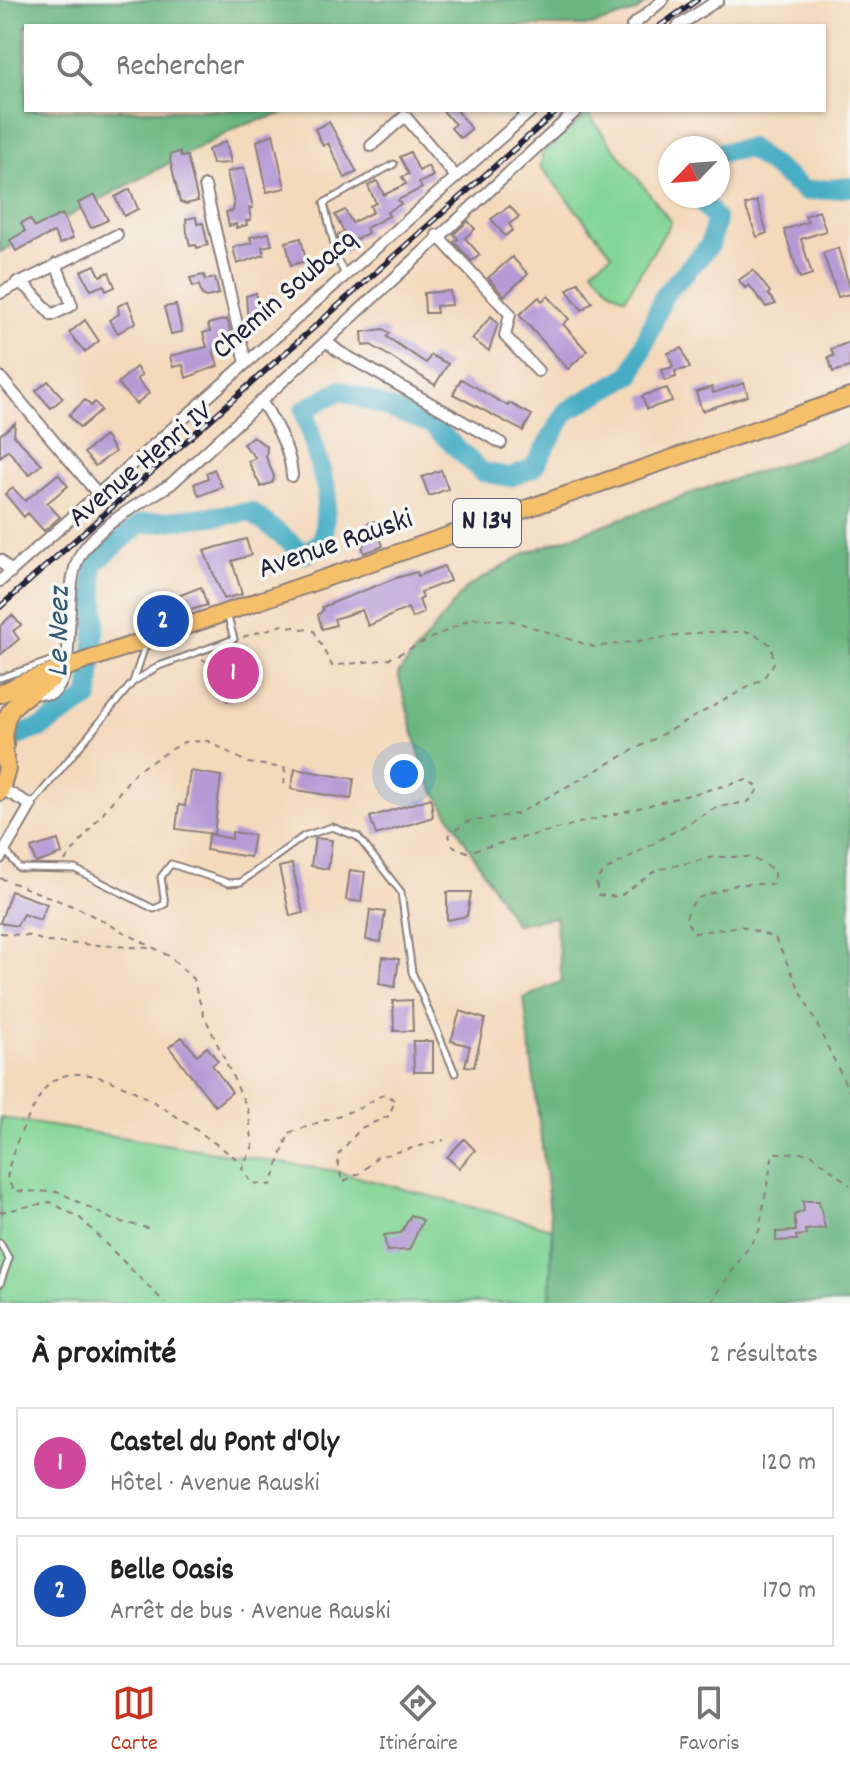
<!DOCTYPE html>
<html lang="fr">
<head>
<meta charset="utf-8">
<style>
	:root { --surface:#fff; --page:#f6f6f6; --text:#222; --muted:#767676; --line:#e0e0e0; --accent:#c8321e }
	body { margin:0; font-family:Dekko,sans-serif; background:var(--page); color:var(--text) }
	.compass { position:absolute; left:658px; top:136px; width:72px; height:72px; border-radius:50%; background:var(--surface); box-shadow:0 2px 6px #0004; rotate:245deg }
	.you { position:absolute; left:404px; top:774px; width:28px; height:28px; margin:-20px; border:6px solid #fff; border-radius:50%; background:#1a73e8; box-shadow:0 0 0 12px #1a73e833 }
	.badge { display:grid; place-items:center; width:52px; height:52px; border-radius:50%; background:var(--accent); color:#fff; font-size:26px; font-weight:700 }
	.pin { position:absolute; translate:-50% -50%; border:4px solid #fff; box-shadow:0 2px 8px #0006 }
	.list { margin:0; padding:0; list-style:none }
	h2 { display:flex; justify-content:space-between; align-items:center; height:104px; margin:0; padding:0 32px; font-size:34px }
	h2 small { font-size:26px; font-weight:400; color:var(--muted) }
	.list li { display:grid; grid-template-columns:52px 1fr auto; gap:24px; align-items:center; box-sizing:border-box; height:112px; margin:0 16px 16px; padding:0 16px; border:2px solid var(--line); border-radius:0px }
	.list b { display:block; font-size:30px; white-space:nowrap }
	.list p { margin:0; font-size:26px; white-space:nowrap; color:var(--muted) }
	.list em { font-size:26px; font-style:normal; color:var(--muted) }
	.icon { flex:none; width:44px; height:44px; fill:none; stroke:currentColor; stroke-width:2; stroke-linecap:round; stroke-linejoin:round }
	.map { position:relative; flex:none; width:850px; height:1303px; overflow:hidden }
	.search { position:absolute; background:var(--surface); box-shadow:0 2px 6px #0004; left:24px; right:24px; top:24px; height:88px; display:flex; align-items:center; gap:20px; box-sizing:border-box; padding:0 28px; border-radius:0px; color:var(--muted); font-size:30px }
	.sheet { height:360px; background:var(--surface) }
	nav { display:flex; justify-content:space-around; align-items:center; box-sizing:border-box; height:112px; border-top:2px solid var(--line); background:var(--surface); font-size:22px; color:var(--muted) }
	nav a { display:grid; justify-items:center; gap:4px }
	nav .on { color:var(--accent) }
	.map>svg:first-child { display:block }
	.green { fill:#83d697; stroke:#527c69; stroke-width:2 }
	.forest { fill:#6ab780; stroke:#466c5e; stroke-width:2 }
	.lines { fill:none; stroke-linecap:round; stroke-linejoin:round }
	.river { stroke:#46adc5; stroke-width:20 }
	.building { fill:#b59ad6 }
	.lane-casing { stroke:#8b7e7b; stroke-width:9 }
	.street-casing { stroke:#8b7e7b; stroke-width:14 }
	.primary-casing { stroke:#8b7e7b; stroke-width:20 }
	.path { stroke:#8b7e7b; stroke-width:2; stroke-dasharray:6 6; stroke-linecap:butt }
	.lane { stroke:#fff; stroke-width:5 }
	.street { stroke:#fff; stroke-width:10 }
	.primary { stroke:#f6c06b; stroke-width:16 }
	.rail-casing { stroke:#22223b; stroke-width:6 }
	.rail { stroke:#f6f6f2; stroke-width:3; stroke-dasharray:9; stroke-linecap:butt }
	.labels { text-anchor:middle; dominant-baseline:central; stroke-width:7; stroke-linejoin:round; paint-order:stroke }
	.shield { fill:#f6f6f2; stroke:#626272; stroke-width:2 }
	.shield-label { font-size:28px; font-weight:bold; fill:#22223b }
	.street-label { font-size:30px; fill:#22223b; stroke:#f6f6f2 }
	.water-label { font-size:32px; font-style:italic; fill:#305a72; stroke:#f6f6f2 }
</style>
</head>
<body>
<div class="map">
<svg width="850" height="1303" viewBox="0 0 850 1303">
	<rect width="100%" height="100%" fill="#f6f6f2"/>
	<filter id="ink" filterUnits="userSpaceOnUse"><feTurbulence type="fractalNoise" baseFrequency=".0125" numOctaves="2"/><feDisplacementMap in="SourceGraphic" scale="16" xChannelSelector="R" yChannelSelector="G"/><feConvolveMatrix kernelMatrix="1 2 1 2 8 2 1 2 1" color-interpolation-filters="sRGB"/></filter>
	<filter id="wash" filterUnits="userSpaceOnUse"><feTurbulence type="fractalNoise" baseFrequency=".006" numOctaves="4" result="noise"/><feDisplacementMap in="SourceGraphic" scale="32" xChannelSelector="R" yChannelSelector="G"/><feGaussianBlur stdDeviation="1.8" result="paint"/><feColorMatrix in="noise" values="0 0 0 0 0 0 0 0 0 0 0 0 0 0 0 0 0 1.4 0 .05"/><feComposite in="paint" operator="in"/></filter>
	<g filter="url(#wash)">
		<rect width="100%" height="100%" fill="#f4d9bb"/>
		<path class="green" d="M588,114l83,108 -46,76 -14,-8 -19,-21 20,-15 -71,-87 1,-14z
			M0,1118l335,53 217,57 -2,75h-550z"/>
		<path class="forest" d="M0,0h650l-15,12 -44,14h-565v84h270l-56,16 -240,126z
			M850,443v860h-300l2,-75 -28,-230 38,-17 -7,-64 -40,7 -90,-149 -27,-101 68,-86 60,-35 183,-66z"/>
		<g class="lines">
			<path class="river" d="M718,153l31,-5 56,43 45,-4
				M0,742l40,-14 49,-30 7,-79 -4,-54 48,-41 111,-12 54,42 18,-14 4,-48 -23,-82 36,-20 91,34 51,48 28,5 23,-9 34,-57 65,-37 32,-79 46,-50 6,-25 -17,-24"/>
		</g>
		<g id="blocks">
			<path class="building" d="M442,110h15l14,19 -11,9 -9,-10 4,-4z
				M329,122l28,50 -12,6 -17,-35 -5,3 -8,-17z
				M273,134l12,54 -18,4 -10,-51z
				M226,141l5,22 -19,1 -4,-14z
				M180,152l1,5 6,-1 11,45 -12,3 -6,-2 -10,-42 1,-6z
				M410,152l9,19 9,-5 5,10 -14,7 3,5 -24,12 3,4 -14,8 2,4 -23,12 2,5 -14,7 3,5 -15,8 -5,-18 7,-3 -9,-17 10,-5 7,13 21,-11 -3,-6 6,-3 -8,-17 9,-5 7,14 22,-11 -4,-7 7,-3 -9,-17z
				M244,168l9,40h-4l2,12 -5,1 1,4 -11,3v-4l-7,2 -3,-14 7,-1 1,-6 -7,-33z
				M130,189l8,20 -14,7 -9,-19z
				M95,195l13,25 -17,8 -13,-25z
				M757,201l10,32 -10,4 -12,-32z
				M510,206l9,11 -10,7 4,6 -8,6 -14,-17z
				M819,211l7,20 -25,8 11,35 -12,4 -16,-48 24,-8 -3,-6z
				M62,214l11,24 -13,6 -6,-12 -38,19 -6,-11 15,-9 -4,-8 9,-4 5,8z
				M196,217l1,7 6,-1 5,22 -11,3 -1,-3 -6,1 -3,-14 -1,-13z
				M468,221l7,8 -10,9 15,17 -8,6 -18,-19 4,-3 -4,-5z
				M269,233l3,12 -10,2 2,8 -27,9 -4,-17 19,-4 -2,-6z
				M301,238l5,23 -15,4 -5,-23z
				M838,248l12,40v6l-12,3 -15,-44z
				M512,257l16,17 -24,22 -16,-18z
				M95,265l5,11 9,-4 6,15 -9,4 -2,-6 -13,5 -10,-19z
				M753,270l17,22 -2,2 8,10 -10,3 -17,-22 -4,3 -6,-8z
				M204,275l1,5 10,-2 4,16 -12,3 -5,-2 -3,-10 -6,2 -3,-9z
				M578,282l14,20 -10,8 -15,-20z
				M450,291l2,14 -16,1 1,7h-12l-1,-20z
				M256,293l6,26 -14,3 -2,-26z
				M548,296l21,23 -6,5 24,27 -19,18 -49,-54 20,-18 3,4z
				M128,301l8,21 -18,11 -9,-13 10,-6 -1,-8z
				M176,305l6,27 -11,2 -7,-27z
				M491,316l7,7 -9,28 -17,-12z
				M227,319l6,22 -20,9 5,16 -32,12 -3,-13 -10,2 -3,-11 37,-9 -4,-14 7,-2 -2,-7z
				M85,320l14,21 -14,11 -16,-19z
				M383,329l7,4 -3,4 39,26 5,-8 17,9 -13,21 -49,-31 -15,-9 -8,1 -1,-14z
				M850,342v25l-17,5 -5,-15 6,-1 -3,-7z
				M682,348l8,20 -15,3 1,6 -11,4 -3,-11 11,-3 -5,-14z
				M136,367l6,8 -5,4 12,14 -13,11 -18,-21z
				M461,379l47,27 1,-3 23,12 -9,16 -70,-37z
				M48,381l15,17 -12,10 -15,-17z
				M744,383l4,13 -46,15 -6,-19 16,-5 1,6z
				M667,388l5,13 -25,8 -5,-13z
				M85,400l6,6 4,-4 6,8 -21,18 -11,-13z
				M15,423l-1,13 28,28 -13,11 -21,-25 -8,7v-22z
				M105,436l10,16 -20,14 -11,-13z
				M253,436l14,11 -1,10 8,19 -1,6 -12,5 -13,-26 8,-3 -13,-14z
				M214,469l8,18 -23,9 -5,-12 14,-6 -2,-5z
				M441,470l7,19 -19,7 -7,-19z
				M58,474l10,12 -21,17 13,14 -16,14 -16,-18 -4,4 -19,-23 8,-6 12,13z
				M374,521l9,25 -19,7 -2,-8 6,-3 -6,-16z
				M246,539l5,16 -19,6 10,33 -18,5 -20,-48z
				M444,566l6,15 -29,11 2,6 -4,2 5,13 -12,5 -4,-10 -40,18 -6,-16 -28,9 2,6 -14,4 -4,-14 5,-5 -1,-3 74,-29 21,-6 1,4z
				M201,587l6,18 -23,7 -6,-16z
				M12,615l9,10 -8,6 6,8 -19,16v-29z
				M232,647l5,13 7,-2 11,33 -28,10 -12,-35 5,-2 -4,-8 7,-2 -1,-4z
				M295,769l59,10 -3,20 -60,-10z
				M190,771l31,5 -7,58 -38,-5 3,-24 6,1z
				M431,798l2,19 -57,18 -6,-18z
				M232,832l22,3 -4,22 -44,-7 3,-16 23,5z
				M315,838l17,2 -4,29 -17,-3z
				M58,840l4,14 -26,9 -5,-15z
				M292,864l11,49 -13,3 -11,-49z
				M350,870l15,2 -4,30 -15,-2z
				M11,891l36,13 -7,16 -17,-6 -6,12 -17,-3z
				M447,892h24l-4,24 -20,4z
				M370,910l15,2 -4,30 -15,-2z
				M383,957l16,2 -4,28 -16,-3z
				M412,1000l1,31h-19l-1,-30z
				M460,1011l25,8 -11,48 -9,-1 5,-20 -19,-5z
				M182,1037l15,18 10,-8 11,14 -6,4 20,27 -17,14 -46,-59z
				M413,1041h20v31h-19z
				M464,1139l11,11 -16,18 -12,-11z
				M803,1201h16l6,27 -20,2 1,5 -10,1 1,4 -21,1v-9l20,-1 -2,-16 10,-4z
				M411,1215l12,5 -14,30 -22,1 -3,-16 17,-2z"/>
		</g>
	</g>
	<g filter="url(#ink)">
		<use href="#blocks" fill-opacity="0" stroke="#8b7e7b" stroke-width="2"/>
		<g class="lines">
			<defs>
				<path id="lane" d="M346,276l-8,-15 -14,-58 70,-39
					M0,678l65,-22
					M133,682l12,-36
					M31,805l102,-123 26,-16 75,-27 -7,-25
					M6,851l13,17 56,1 79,40 11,-5 -4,-27 10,-13 58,19 12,-1 63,-46 28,-9 26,10 43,55 11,80 43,101
					M0,1243l9,16 -9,25"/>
				<path id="street" d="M632,26l31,-26
					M678,26l40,-26
					M371,146l34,-30 51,61
					M205,186l41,177
					M437,235l73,79 -5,22 33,35
					M17,282l11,6 24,27 20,-10 -16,-41
					M0,293l117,-58
					M326,341l12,10 163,92
					M0,377l98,117
					M261,401c14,21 30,49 31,75
					M0,560l11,12
					M0,581l532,-471
					M31,693l20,1c30,-16 8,-110 31,-142 21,-30 59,-49 89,-68l406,-374
					M0,858l31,-53 -29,-16"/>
				<path id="primary" d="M0,694l24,-12 826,-285
					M5,745c-5,-40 17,-46 47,-66
					M0,792l7,-23 -6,-32"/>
			</defs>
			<use href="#lane" class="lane-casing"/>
			<use href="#street" class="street-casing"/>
			<use href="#primary" class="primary-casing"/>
			<path class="path" d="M243,637l40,-12 31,6 18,35 57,-7 83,-41 41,3 81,26 112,-15h46l19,13 3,18 -11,16 -246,135 -51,8 -17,13 4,11 14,6 280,-72 13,8 -12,14 -31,5 -112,64 -9,9 2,15 21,2 37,-27 58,-13h36l24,13v14h-36l-43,15 -10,20 9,14 47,-7 34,12 75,155
				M202,659l9,5
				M65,861l71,-90 48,-29 24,-1 40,22 37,5 -1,18
				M0,878l80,31 89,47 24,23 10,34 45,97 5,36 -11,23 10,14 19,2 18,-52 71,-25 24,-14 11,6 -6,16 -28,12 -24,28 5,26 20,-10 15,-15 67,-17
				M0,933l31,3 16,6 102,6
				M0,1212l50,-10 30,16 85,85
				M148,1228l-35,-8 -54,-28 -44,-1 -8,-11c3,-25 12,-46 25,-69 7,-13 12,-26 26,-33 49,-23 145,59 185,85
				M711,1303l48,-72 14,-78h37l40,32"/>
			<use href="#lane" class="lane"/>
			<use href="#street" class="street"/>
			<use href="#primary" class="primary"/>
			<defs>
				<path id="rail" d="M660,26l37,-26
					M0,607l558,-497"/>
			</defs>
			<use href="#rail" class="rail-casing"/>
			<use href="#rail" class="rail"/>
		</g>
	</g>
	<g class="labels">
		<rect class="shield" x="453" y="499" width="68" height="48" rx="6"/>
		<g class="shield-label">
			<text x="487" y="523">N 134</text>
		</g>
		<g class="street-label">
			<text transform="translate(286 296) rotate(-41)">Chemin Soubacq</text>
			<text transform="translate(142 466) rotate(-40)">Avenue Henri IV</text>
			<text transform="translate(336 546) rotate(-19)">Avenue Rauski</text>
		</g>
		<g class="water-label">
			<text transform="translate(61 632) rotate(-89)">Le Neez</text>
		</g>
	</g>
</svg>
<svg class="compass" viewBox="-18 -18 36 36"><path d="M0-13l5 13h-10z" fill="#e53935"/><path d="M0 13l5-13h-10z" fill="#767676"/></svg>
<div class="you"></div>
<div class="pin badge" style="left:233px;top:673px;background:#d1479c">1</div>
<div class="pin badge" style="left:163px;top:621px;background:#1a4fb4">2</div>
<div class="search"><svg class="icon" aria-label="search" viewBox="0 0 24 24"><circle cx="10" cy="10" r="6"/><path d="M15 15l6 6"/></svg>Rechercher</div>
</div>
<section class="sheet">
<h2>À proximité<small>2 résultats</small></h2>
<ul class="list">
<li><span class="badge" style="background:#d1479c">1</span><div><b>Castel du Pont d'Oly</b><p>Hôtel · Avenue Rauski</p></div><em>120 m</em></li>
<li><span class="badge" style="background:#1a4fb4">2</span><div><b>Belle Oasis</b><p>Arrêt de bus · Avenue Rauski</p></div><em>170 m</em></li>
</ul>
</section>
<nav>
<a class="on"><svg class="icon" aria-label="map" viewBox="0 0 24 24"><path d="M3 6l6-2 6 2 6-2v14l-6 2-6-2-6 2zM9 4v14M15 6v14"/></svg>Carte</a>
<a><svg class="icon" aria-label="directions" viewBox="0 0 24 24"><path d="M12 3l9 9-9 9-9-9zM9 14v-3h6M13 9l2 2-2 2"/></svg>Itinéraire</a>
<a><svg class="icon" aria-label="saved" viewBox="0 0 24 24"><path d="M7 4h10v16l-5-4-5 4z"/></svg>Favoris</a>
</nav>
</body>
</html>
